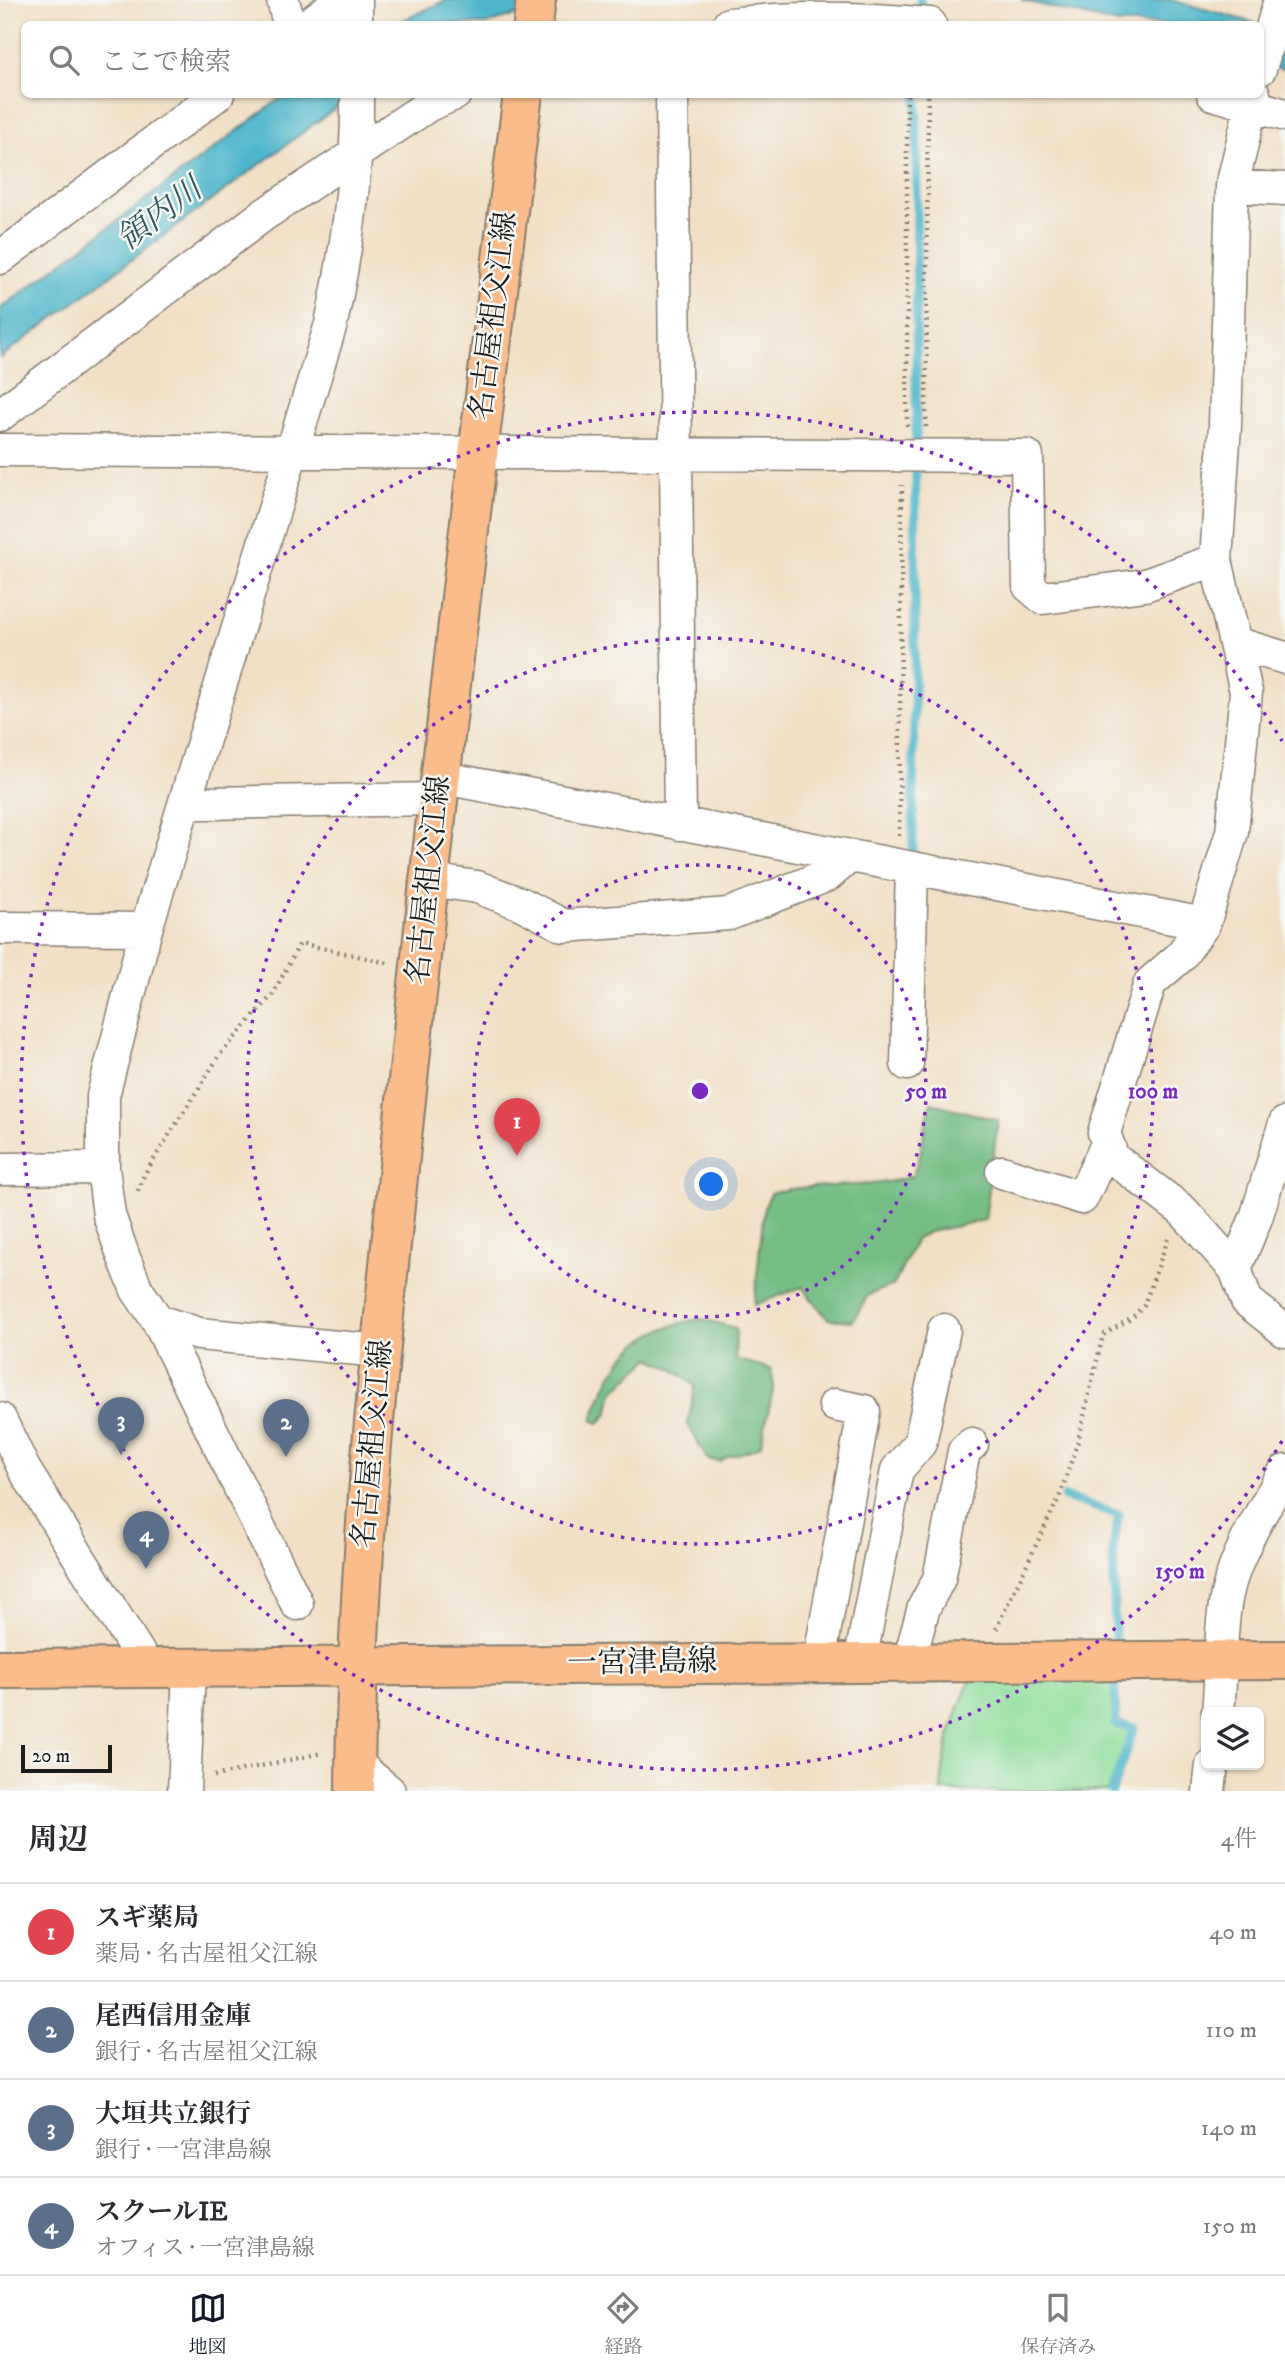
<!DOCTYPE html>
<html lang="ja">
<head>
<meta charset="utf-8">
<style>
	:root { --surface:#fff; --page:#f2f2f3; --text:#2b2b33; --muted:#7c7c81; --line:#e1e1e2; --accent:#111827 }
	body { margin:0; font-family:"IM FELL DW Pica","Noto Serif JP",serif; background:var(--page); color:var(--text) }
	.controls { position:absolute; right:21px; bottom:21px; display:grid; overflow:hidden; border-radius:10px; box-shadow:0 2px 5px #0004 }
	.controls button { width:63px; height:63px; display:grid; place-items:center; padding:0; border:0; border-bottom:2px solid var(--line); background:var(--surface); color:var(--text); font:35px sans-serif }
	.scale { position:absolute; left:21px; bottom:18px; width:91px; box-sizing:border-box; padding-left:7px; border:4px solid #1c1c1c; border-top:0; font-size:19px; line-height:24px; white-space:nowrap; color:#1c1c1c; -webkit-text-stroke:5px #f6f6f2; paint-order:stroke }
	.you { position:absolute; left:712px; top:1185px; width:24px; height:24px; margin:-18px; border:5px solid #fff; border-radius:50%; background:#1a73e8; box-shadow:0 0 0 10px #1a73e833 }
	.badge { display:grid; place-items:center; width:46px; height:46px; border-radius:50%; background:var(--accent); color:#fff; font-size:23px; font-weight:700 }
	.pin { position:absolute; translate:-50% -58px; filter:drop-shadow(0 2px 4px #0008) }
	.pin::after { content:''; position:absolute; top:37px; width:24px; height:21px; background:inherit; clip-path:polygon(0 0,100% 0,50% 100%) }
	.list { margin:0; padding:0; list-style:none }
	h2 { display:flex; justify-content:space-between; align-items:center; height:91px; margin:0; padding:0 28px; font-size:30px }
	h2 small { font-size:23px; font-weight:400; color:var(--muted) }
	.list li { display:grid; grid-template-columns:46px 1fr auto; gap:21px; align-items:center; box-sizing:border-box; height:98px; padding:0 28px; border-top:2px solid var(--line) }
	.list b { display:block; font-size:26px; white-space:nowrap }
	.list p { margin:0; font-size:23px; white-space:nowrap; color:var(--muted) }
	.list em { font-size:23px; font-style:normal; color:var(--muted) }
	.icon { flex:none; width:38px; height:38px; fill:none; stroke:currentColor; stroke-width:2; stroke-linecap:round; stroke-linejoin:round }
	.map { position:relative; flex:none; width:1285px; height:1791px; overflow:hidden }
	.search { position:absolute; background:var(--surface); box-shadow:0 2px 5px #0004; left:21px; right:21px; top:21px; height:77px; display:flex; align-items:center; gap:18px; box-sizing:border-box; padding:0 24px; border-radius:10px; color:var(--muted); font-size:26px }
	.sheet { height:483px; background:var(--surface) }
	nav { display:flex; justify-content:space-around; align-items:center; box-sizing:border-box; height:98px; border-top:2px solid var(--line); background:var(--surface); font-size:19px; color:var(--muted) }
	nav a { display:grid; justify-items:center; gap:4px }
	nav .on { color:var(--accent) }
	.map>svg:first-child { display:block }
	.green { fill:#90de9c; stroke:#567d5c; stroke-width:2 }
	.forest { fill:#74bd84; stroke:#486c50; stroke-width:2 }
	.water { fill:#4db6cb; stroke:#346974; stroke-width:2 }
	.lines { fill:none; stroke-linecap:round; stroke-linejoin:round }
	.stream { stroke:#4db6cb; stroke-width:9 }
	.minor-casing { stroke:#877e71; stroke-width:35 }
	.major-casing { stroke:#877e71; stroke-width:42 }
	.path { stroke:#877e71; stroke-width:4.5; stroke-dasharray:2 5; stroke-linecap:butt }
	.minor { stroke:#fff; stroke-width:32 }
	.major { stroke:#f9bc8a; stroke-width:38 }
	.ring { fill:none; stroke:#7b2cbf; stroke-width:3.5; stroke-dasharray:3.5 7 }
	.labels { text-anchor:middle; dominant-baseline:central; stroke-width:5; stroke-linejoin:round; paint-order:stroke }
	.street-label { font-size:30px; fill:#1c1c1c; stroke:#f6f6f2 }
	.water-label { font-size:32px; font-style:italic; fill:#305a62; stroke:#f6f6f2 }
	.centre { fill:#7b2cbf; stroke:#f6f6f2; stroke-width:3.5 }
	.ring-label { font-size:21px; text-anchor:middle; font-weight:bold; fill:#7b2cbf; stroke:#f6f6f2; stroke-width:5; stroke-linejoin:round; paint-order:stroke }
</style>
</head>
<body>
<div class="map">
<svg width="1285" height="1791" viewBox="0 0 1285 1791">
	<rect width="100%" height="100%" fill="#f6f6f2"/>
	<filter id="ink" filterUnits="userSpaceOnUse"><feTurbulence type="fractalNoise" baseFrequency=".0143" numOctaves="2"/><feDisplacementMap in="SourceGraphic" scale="14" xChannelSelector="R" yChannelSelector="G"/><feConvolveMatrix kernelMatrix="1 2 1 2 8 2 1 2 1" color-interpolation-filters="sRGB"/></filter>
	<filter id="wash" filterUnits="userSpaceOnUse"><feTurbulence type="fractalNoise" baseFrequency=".00686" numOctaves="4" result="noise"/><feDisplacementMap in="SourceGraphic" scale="28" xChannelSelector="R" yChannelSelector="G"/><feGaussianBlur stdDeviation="1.57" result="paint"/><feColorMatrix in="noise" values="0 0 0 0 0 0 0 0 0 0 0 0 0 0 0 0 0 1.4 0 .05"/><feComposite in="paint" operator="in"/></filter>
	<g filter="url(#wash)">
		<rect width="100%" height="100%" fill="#f2e0c6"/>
		<path class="green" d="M972,1676h141v50l18,3 -23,62h-167c2,-42 14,-77 31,-115z"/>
		<path class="forest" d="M931,1103l67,17 -13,100 -56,12 -13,7 -22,46 -26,10 -15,26 -25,-2 -26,-32 -48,18 10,-97 7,-15c47,-12 96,-2 141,-17 13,-27 10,-46 19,-73z
			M701,1319l35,9 -1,31 36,10 3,17 -13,59c-15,10 -30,7 -41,17l-13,-3 -19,-35 7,-38 -22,-17 -23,-11 -37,34 -5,22 -9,9 -7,-3c22,-59 41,-91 109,-101z"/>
		<path class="water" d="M446,0h121l-81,24h-91z
			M1021,0h150l114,31v39l-24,-7 -1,-39h-142z
			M285,95h68l-353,263v-49z"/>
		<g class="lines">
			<path class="stream" d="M920,3v-3
				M916,442l1,-348
				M913,857l3,-383
				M1065,1497l54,18 -6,33 2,92
				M1112,1791l22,-63 -18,-4 -1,-46"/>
		</g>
	</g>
	<g filter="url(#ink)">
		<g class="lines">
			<defs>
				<path id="minor" d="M283,0l6,24
					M356,0v24
					M309,24l32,-24
					M729,24c66,-8 134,-6 201,0
					M1260,69l20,-69
					M357,94c1,79 -10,153 -26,230l-185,605 -43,167v72l6,47 15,43 13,32 21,31 41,13 181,17
					M672,94l8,730
					M1213,94l72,21
					M1254,94l-22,92 -7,240 -9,134 30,132 -14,140 -28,92 -24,33 -30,26 -46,150 9,25 70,53 52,58 12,32 38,30
					M1232,186l53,3
					M0,258l218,-164
					M0,415l262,-199 167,-111 26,-11
					M0,450l1027,6 2,130 14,12 102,-13 71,-25
					M1235,643l50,15
					M439,777l765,147
					M186,801l18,2 233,-4
					M429,880l48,7 45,17 42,22 165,-12 99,-39 22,-19
					M0,928l146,1
					M907,1064l5,-196
					M0,1169l103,-1
					M1002,1172l80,26 25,-54
					M1235,1269l21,-51 29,-95
					M158,1321l139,283
					M0,1419l24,50 124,199
					M909,1661l15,-54 15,-28 25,-128 8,-7
					M819,1662l45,-251 -29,-6
					M860,1662l37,-192 23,-27 24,-113
					M1218,1712c4,-39 1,-79 9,-118 10,-44 37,-85 58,-123
					M355,1763l34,28
					M184,1791l5,-122
					M1209,1791l3,-26"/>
				<path id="major" d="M533,24l3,-24
					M0,1669l1285,-9
					M355,1791c1,-234 28,-468 52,-701 34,-332 73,-664 116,-996"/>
			</defs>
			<use href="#minor" class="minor-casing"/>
			<use href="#major" class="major-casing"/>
			<path class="path" d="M907,426v-332
				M926,427l2,-333
				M899,836l3,-351
				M138,1191l6,-16 75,-119 54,-62 27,-51 88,20
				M996,1629l64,-134 18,-54 25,-106 29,-17 12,-13 24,-66
				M214,1776l108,-23"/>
			<use href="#minor" class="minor"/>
			<use href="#major" class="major"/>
		</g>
	</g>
	<g class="ring">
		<circle cx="700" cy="1091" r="226"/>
		<circle cx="700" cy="1091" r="453"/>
		<path d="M1282 1441A679 679 0 1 1 1282 741"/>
	</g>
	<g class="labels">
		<g class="street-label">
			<text transform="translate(494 316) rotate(-83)">名古屋祖父江線</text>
			<text transform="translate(429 880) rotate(-84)">名古屋祖父江線</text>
			<text transform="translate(373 1444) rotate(-85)">名古屋祖父江線</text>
			<text transform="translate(642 1663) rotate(-1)">一宮津島線</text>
		</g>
		<g class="water-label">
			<text transform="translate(160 215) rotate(-37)">領内川</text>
		</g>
	</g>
	<circle cx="700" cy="1091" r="10" class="centre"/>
	<g class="ring-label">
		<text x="926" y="1098">50 m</text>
		<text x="1153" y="1098">100 m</text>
		<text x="1180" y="1578">150 m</text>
	</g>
</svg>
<div class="controls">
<button><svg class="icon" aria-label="layers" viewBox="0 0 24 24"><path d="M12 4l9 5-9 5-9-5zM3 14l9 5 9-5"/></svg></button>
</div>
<div class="scale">20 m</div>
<div class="you"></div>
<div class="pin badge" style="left:517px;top:1156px;background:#e0444e">1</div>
<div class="pin badge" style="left:286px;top:1457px;background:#5c6f8a">2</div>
<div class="pin badge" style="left:121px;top:1455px;background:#5c6f8a">3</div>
<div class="pin badge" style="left:146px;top:1569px;background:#5c6f8a">4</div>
<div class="search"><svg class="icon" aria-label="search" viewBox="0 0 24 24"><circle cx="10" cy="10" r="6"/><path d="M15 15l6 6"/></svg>ここで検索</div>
</div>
<section class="sheet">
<h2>周辺<small>4件</small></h2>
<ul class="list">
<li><span class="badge" style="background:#e0444e">1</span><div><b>スギ薬局</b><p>薬局 · 名古屋祖父江線</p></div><em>40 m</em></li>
<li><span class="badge" style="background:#5c6f8a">2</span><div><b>尾西信用金庫</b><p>銀行 · 名古屋祖父江線</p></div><em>110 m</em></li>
<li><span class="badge" style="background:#5c6f8a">3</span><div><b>大垣共立銀行</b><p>銀行 · 一宮津島線</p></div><em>140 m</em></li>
<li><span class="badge" style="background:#5c6f8a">4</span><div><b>スクールIE</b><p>オフィス · 一宮津島線</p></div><em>150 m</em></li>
</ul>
</section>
<nav>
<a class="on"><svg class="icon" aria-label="map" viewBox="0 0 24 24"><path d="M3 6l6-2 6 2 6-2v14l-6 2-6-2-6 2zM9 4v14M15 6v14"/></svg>地図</a>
<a><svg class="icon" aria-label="directions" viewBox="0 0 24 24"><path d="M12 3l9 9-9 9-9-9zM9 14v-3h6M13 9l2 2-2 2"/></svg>経路</a>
<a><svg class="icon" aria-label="saved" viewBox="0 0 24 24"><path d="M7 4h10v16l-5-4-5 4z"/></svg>保存済み</a>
</nav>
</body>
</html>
